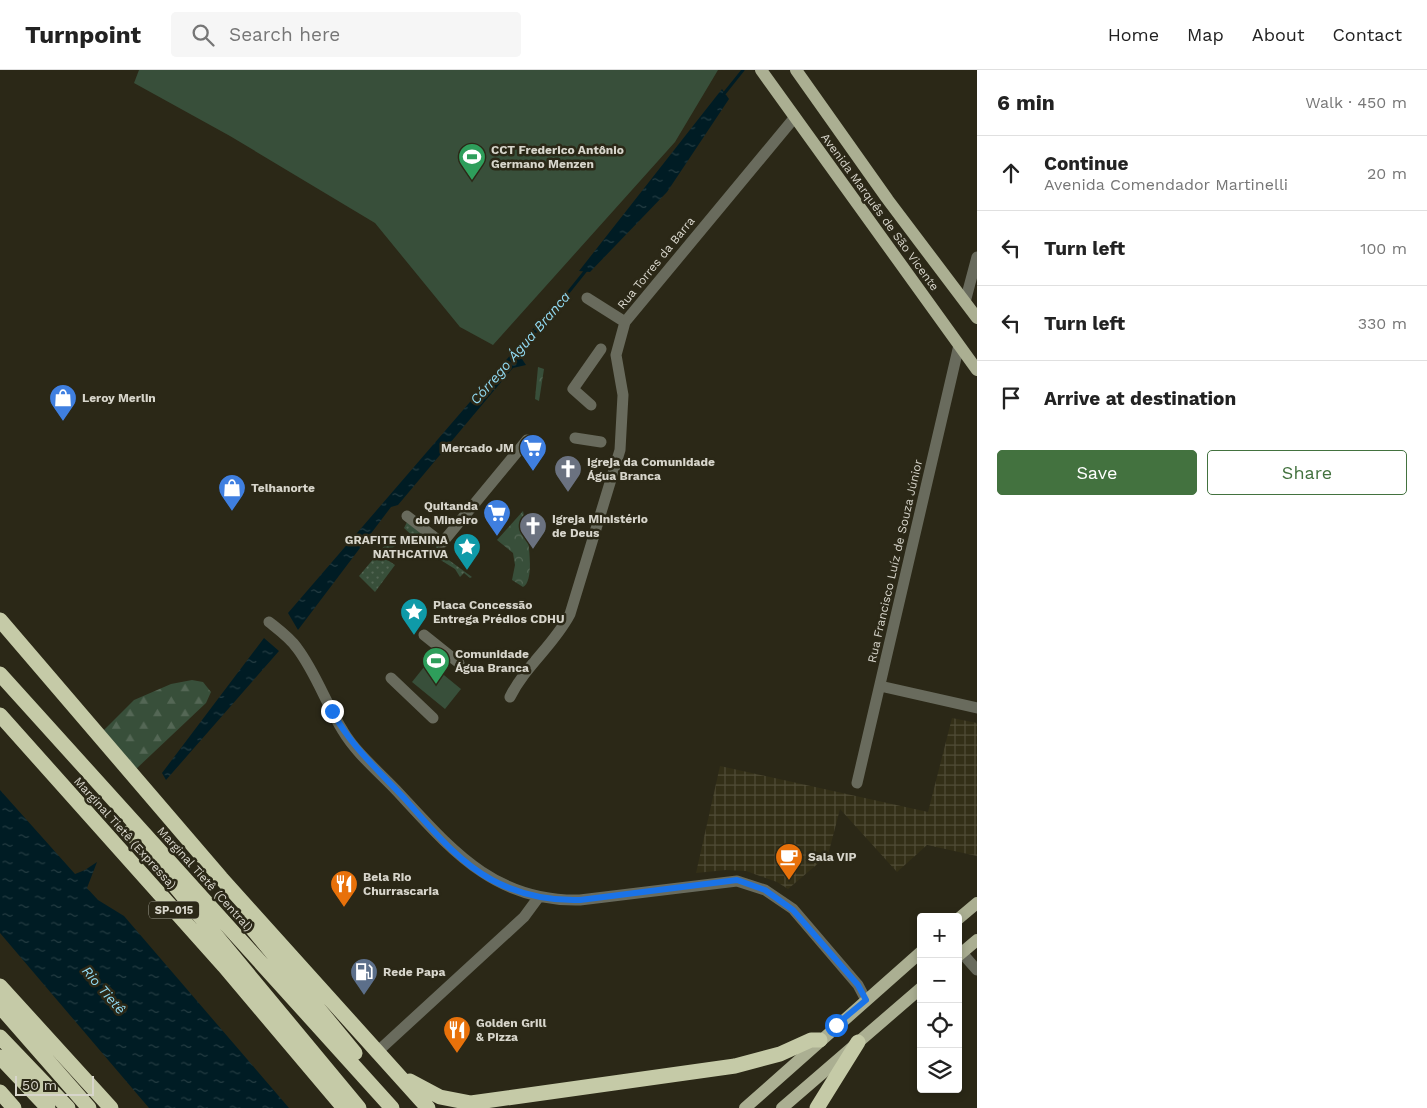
<!DOCTYPE html>
<html lang="en">
<head>
<meta charset="utf-8">
<style>
	:root { --surface:#fff; --page:#f6f6f6; --text:#222; --muted:#767676; --line:#e0e0e0; --accent:#43723f }
	body { margin:0; font-family:"Work Sans",sans-serif; background:var(--page); color:var(--text) }
	.controls { position:absolute; right:15px; bottom:15px; display:grid; overflow:hidden; border-radius:5px; box-shadow:0 2px 8px #0003 }
	.controls button { width:45px; height:45px; display:grid; place-items:center; padding:0; border:0; border-bottom:1px solid var(--line); background:var(--surface); color:var(--text); font:25px sans-serif }
	.scale { position:absolute; left:15px; bottom:12px; width:79px; box-sizing:border-box; padding-left:5px; border:2px solid #d7d5cb; border-top:0; font-size:14px; line-height:18px; white-space:nowrap; color:#d7d5cb; -webkit-text-stroke:4px #2b2817; paint-order:stroke }
	.stop { position:absolute; width:15px; height:15px; margin:-11px; border:4px solid #1a73e8; border-radius:50%; background:#fff }
	.stop.end { background:#1a73e8; border-color:#fff; box-shadow:0 1px 5px #0008 }
	.list { margin:0; padding:0; list-style:none }
	h2 { display:flex; justify-content:space-between; align-items:center; height:65px; margin:0; padding:0 20px; font-size:21px }
	h2 small { font-size:16px; font-weight:400; color:var(--muted) }
	.list li { display:grid; grid-template-columns:32px 1fr auto; gap:15px; align-items:center; box-sizing:border-box; height:75px; padding:0 20px; border-top:1px solid var(--line) }
	.list b { display:block; font-size:19px; white-space:nowrap }
	.list p { margin:0; font-size:16px; white-space:nowrap; color:var(--muted) }
	.list em { font-size:16px; font-style:normal; color:var(--muted) }
	.actions { display:flex; gap:10px; padding:15px 20px }
	.actions a { flex:1; padding:11px 0; border:1px solid var(--accent); border-radius:5px; text-align:center; font-size:18px; color:var(--accent) }
	.actions .main { background:var(--accent); color:#fff }
	.icon { flex:none; width:28px; height:28px; fill:none; stroke:currentColor; stroke-width:2; stroke-linecap:round; stroke-linejoin:round }
	.map { position:relative; flex:none; width:977px; height:1038px; overflow:hidden }
	header { display:flex; align-items:center; gap:30px; box-sizing:border-box; height:70px; padding:0 25px; background:var(--surface); border-bottom:1px solid var(--line) }
	header strong { font-size:24px }
	nav { display:flex; gap:28px; margin-inline-start:auto; font-size:18px }
	.search { width:350px; height:45px; background:var(--page); display:flex; align-items:center; gap:12px; box-sizing:border-box; padding:0 18px; border-radius:5px; color:var(--muted); font-size:19px }
	main { display:flex }
	aside { flex:1; background:var(--surface) }
	.map>svg:first-child { display:block }
	.industrial { fill:url(#industrial-grid) }
	.grass { fill:url(#grass-dots) }
	.forest { fill:url(#forest-firs) }
	.park { fill:url(#park-crowns) }
	.pitch { fill:#384f3a }
	.water { fill:url(#water-ripples) }
	.lines { fill:none; stroke-linecap:round; stroke-linejoin:round }
	.stream { stroke:#001c24; stroke-width:3 }
	.minor { stroke:#696b5d; stroke-width:11 }
	.major { stroke:#abaf92; stroke-width:12 }
	.highway { stroke:#c5caa7; stroke-width:15 }
	.route { stroke:#1a73e8; stroke-width:6 }
	.labels { text-anchor:middle; dominant-baseline:central; stroke-width:5; stroke-linejoin:round; paint-order:stroke }
	.shield { fill:#2b2817; stroke:#a3a195; stroke-width:1 }
	.shield-label { font-size:11px; font-weight:bold; fill:#d7d5cb }
	.poi-label { font-size:12px; font-weight:bold; fill:#d7d5cb; stroke:#2b2817; text-anchor:start }
	.street-label { font-size:12px; fill:#d7d5cb; stroke:#2b2817 }
	.water-label { font-size:14px; font-style:italic; fill:#91d9f1; stroke:#2b2817 }
</style>
</head>
<body>
<header>
<strong>Turnpoint</strong>
<div class="search"><svg class="icon" aria-label="search" viewBox="0 0 24 24"><circle cx="10" cy="10" r="6"/><path d="M15 15l6 6"/></svg>Search here</div>
<nav><a>Home</a><a>Map</a><a>About</a><a>Contact</a></nav>
</header>
<main>
<div class="map">
<svg width="977" height="1038" viewBox="0 0 977 1038">
	<defs>
		<pattern id="industrial-grid" width="8" height="8" patternUnits="userSpaceOnUse" patternTransform="scale(1.25)"><rect width="8" height="8" fill="#332f17"/><path d="M0 4h8M4 0v8" fill="none" stroke="#504c37"/></pattern>
		<pattern id="grass-dots" width="8" height="8" patternUnits="userSpaceOnUse" patternTransform="scale(1.25)"><rect width="8" height="8" fill="#384f3a"/><path d="M2 2h.1M6 6h.1" fill="none" stroke="#546755" stroke-width="1.8" stroke-linecap="round"/></pattern>
		<pattern id="forest-firs" width="22" height="20" patternUnits="userSpaceOnUse" patternTransform="scale(1.25)"><rect width="22" height="20" fill="#384f3a"/><path d="M5 1l3.5 6h-7zM16 11l3.5 6h-7z" fill="#546755"/></pattern>
		<pattern id="park-crowns" width="20" height="18" patternUnits="userSpaceOnUse" patternTransform="scale(1.25)"><rect width="20" height="18" fill="#384f3a"/><path d="M2 6a3 3 0 1 1 6 0M12 15a3 3 0 1 1 6 0" fill="none" stroke="#546755"/></pattern>
		<pattern id="water-ripples" width="26" height="14" patternUnits="userSpaceOnUse" patternTransform="scale(1.25)"><rect width="26" height="14" fill="#001c24"/><path d="M2 4q2-2 4 0t4 0M15 11q2-2 4 0t4 0" fill="none" stroke="#243c42"/></pattern>
	</defs>
	<rect width="100%" height="100%" fill="#2b2817"/>
	<path class="industrial" d="M952,648l25,5v133l-50,-11 -30,27 -57,-63 -12,46 -40,34 -11,-7 -31,-11 -20,-1 -30,3 24,-107 208,46z"/>
	<path class="grass" d="M407,452l34,23 1,10 30,22 -2,1 -6,-5 -4,4 -5,-8 -16,-10 -3,-13 -10,-8 -9,2 -13,-12z
		M391,468l6,6 -14,13 12,8 -20,27 -16,-16z"/>
	<path class="forest" d="M192,610l11,2 8,10 -5,11 -71,67 -32,-39 31,-31 37,-16z"/>
	<path class="park" d="M538,297l6,2 -5,32 -4,-2z
		M523,441c3,14 14,69 0,76l-11,-7 3,-15 -2,-12 -16,-13z"/>
	<path class="pitch" d="M139,0h579l-43,72 -182,203 -33,-18 -85,-104 -145,-87 -96,-53z
		M428,592l33,27 -16,20 -33,-27z"/>
	<path class="water" d="M722,19l7,10 -62,93 -77,80 -11,-1z
		M539,252l-12,18 -5,19 4,6 -13,3 -115,137 -7,2 -93,123 -10,-17z
		M264,568l15,13 -113,129 -4,-7z
		M0,720l75,84 10,-4 12,-8 -10,26 11,12 26,16 165,192h-140l-149,-175z"/>
	<g class="lines">
		<path class="stream" d="M723,25l20,-25
			M529,266l10,-7 48,-60"/>
		<path class="minor" d="M587,228l38,24
			M965,232l12,-45
			M591,335l-18,-16 28,-40
			M575,368l26,4
			M407,446l35,27 85,-103
			M269,552c10,8 21,16 28,26 19,25 29,56 46,83 13,22 35,40 53,59 54,58 97,112 184,110l157,-19 28,9 28,19 65,76 8,15
			M424,565l35,28
			M391,608l42,40
			M880,616l97,22
			M510,627c16,-32 44,-52 60,-83l50,-164 3,-55 -7,-40 9,-33 170,-205
			M857,713l102,-438
			M962,883l15,17
			M376,983l148,-136 14,-19"/>
		<path class="major" d="M761,0l216,300
			M796,0l92,130 89,118
			M958,849l19,-16
			M958,886l19,-16
			M745,1038l176,-156
			M782,1038l139,-120"/>
		<path class="highway" d="M0,550l221,258 207,230
			M0,604l392,434
			M0,645l224,251 120,142
			M130,762l229,276
			M241,845l114,138
			M0,916l111,122
			M0,932l5,10 84,96
			M0,967l68,71
			M0,987l48,51
			M410,1011l30,16 31,6 264,-37 45,-12 31,-14h9
			M0,1022l14,16
			M817,1038l41,-66"/>
	</g>
	<g class="lines">
		<path class="route" d="M332,641c18,34 47,60 73,88 26,29 52,62 87,81 28,15 56,21 88,20l157,-20 28,10 28,20 65,75 8,15 -30,25"/>
	</g>
	<defs>
		<symbol id="stadium-pin" viewBox="-11 -11 22 30"><path d="M0 17L-7.5 6A9.5 9.5 0 1 1 7.5 6Z" fill="#2e9e5b" stroke="#2b2817"/><path d="M0-5a6.5 5 0 1 0 0 10a6.5 5 0 1 0 0-10ZM-3.5-1.8h7v3.6h-7Z" fill="#fff"/></symbol>
		<symbol id="shop-pin" viewBox="-11 -11 22 30"><path d="M0 17L-7.5 6A9.5 9.5 0 1 1 7.5 6Z" fill="#3f7fe0" stroke="#2b2817"/><path d="M-5-2.5h2.3a2.7 3.5 0 0 1 5.4 0H5L5.5 6h-11ZM-1.5-2.5h3a1.5 2.3 0 0 0-3 0Z" fill="#fff"/></symbol>
		<symbol id="supermarket-pin" viewBox="-11 -11 22 30"><path d="M0 17L-7.5 6A9.5 9.5 0 1 1 7.5 6Z" fill="#3f7fe0" stroke="#2b2817"/><path d="M-6-5.5h2.5l.6 2H6L4.5 2H-2.5L-4.4-4H-6ZM-1.5 3.2a1.3 1.3 0 1 0 .1 0ZM3 3.2a1.3 1.3 0 1 0 .1 0Z" fill="#fff"/></symbol>
		<symbol id="church-pin" viewBox="-11 -11 22 30"><path d="M0 17L-7.5 6A9.5 9.5 0 1 1 7.5 6Z" fill="#6b7280" stroke="#2b2817"/><path d="M-1.2-6h2.4v3.5h3.3v2.4h-3.3V6h-2.4V-.1h-3.3v-2.4h3.3Z" fill="#fff"/></symbol>
		<symbol id="sight-pin" viewBox="-11 -11 22 30"><path d="M0 17L-7.5 6A9.5 9.5 0 1 1 7.5 6Z" fill="#0f9aa8" stroke="#2b2817"/><path d="M0-6L1.8-2.2L6-1.7L2.9 1.2L3.7 5.4L0 3.3L-3.7 5.4L-2.9 1.2L-6-1.7L-1.8-2.2Z" fill="#fff"/></symbol>
		<symbol id="cafe-pin" viewBox="-11 -11 22 30"><path d="M0 17L-7.5 6A9.5 9.5 0 1 1 7.5 6Z" fill="#e8710a" stroke="#2b2817"/><path d="M-5.5-4.5H6V0H3Q3 3.5 0 3.5H-2.5Q-5.5 3.5-5.5 0ZM3-3.2v2h1.7v-2ZM-6 4.5H4V6H-6Z" fill="#fff"/></symbol>
		<symbol id="restaurant-pin" viewBox="-11 -11 22 30"><path d="M0 17L-7.5 6A9.5 9.5 0 1 1 7.5 6Z" fill="#e8710a" stroke="#2b2817"/><path d="M-5-6h1v4h1v-4h1v4h1v-4h1v5L-1.5 .5V6h-2V.5L-5-1ZM5-6V6H3V1.5H1.5Q1.5-4 5-6Z" fill="#fff"/></symbol>
		<symbol id="fuel-pin" viewBox="-11 -11 22 30"><path d="M0 17L-7.5 6A9.5 9.5 0 1 1 7.5 6Z" fill="#5c6f8a" stroke="#2b2817"/><path d="M-5.5-6h7V0h2V4h1.3V-2.5L3-4.5l.8-.8L6-3V5H2.5V1h-1V6h-7ZM-4.2-4.7v3.2H.2V-4.7Z" fill="#fff"/></symbol>
	</defs>
	<g fill-rule="evenodd">
		<use href="#stadium-pin" x="456" y="71" width="32" height="43"/>
		<use href="#shop-pin" x="47" y="312" width="32" height="43"/>
		<use href="#supermarket-pin" x="517" y="362" width="32" height="43"/>
		<use href="#church-pin" x="552" y="383" width="32" height="43"/>
		<use href="#shop-pin" x="216" y="402" width="32" height="43"/>
		<use href="#supermarket-pin" x="481" y="427" width="32" height="43"/>
		<use href="#church-pin" x="517" y="440" width="32" height="43"/>
		<use href="#sight-pin" x="451" y="461" width="32" height="43"/>
		<use href="#sight-pin" x="398" y="526" width="32" height="43"/>
		<use href="#stadium-pin" x="420" y="575" width="32" height="43"/>
		<use href="#cafe-pin" x="773" y="771" width="32" height="43"/>
		<use href="#restaurant-pin" x="328" y="798" width="32" height="43"/>
		<use href="#fuel-pin" x="348" y="886" width="32" height="43"/>
		<use href="#restaurant-pin" x="441" y="944" width="32" height="43"/>
	</g>
	<g class="labels">
		<rect class="shield" x="149" y="831.5" width="50" height="17" rx="4"/>
		<g class="shield-label">
			<text x="174" y="840">SP-015</text>
		</g>
		<g class="poi-label">
			<text x="491" y="80">CCT Frederico Antônio<tspan x="491" dy="14">Germano Menzen</tspan></text>
			<text x="82" y="328">Leroy Merlin</text>
			<text x="514" y="378" text-anchor="end">Mercado JM</text>
			<text x="587" y="392">Igreja da Comunidade<tspan x="587" dy="14">Água Branca</tspan></text>
			<text x="251" y="418">Telhanorte</text>
			<text x="478" y="436" text-anchor="end">Quitanda<tspan x="478" dy="14">do Mineiro</tspan></text>
			<text x="552" y="449">Igreja Ministério<tspan x="552" dy="14">de Deus</tspan></text>
			<text x="448" y="470" text-anchor="end">GRAFITE MENINA<tspan x="448" dy="14">NATHCATIVA</tspan></text>
			<text x="433" y="535">Placa Concessão<tspan x="433" dy="14">Entrega Prédios CDHU</tspan></text>
			<text x="455" y="584">Comunidade<tspan x="455" dy="14">Água Branca</tspan></text>
			<text x="808" y="787">Sala VIP</text>
			<text x="363" y="807">Bela Rio<tspan x="363" dy="14">Churrascaria</tspan></text>
			<text x="383" y="902">Rede Papa</text>
			<text x="476" y="953">Golden Grill<tspan x="476" dy="14">&amp; Pizza</tspan></text>
		</g>
		<g class="street-label">
			<text transform="translate(880 142) rotate(54)">Avenida Marquês de São Vicente</text>
			<text transform="translate(656 193) rotate(-51)">Rua Torres da Barra</text>
			<text transform="translate(895 491) rotate(-77)">Rua Francisco Luíz de Souza Júnior</text>
			<text transform="translate(125 763) rotate(48)">Marginal Tietê (Expressa)</text>
			<text transform="translate(205 809) rotate(48)">Marginal Tietê (Central)</text>
		</g>
		<g class="water-label">
			<text transform="translate(520 278) rotate(-49)">Córrego Água Branca</text>
			<text transform="translate(104 920) rotate(49)">Rio Tietê</text>
		</g>
	</g>
</svg>
<div class="controls">
<button>+</button>
<button>−</button>
<button><svg class="icon" aria-label="locate" viewBox="0 0 24 24"><circle cx="12" cy="12" r="6"/><path d="M12 2v4M12 18v4M2 12h4M18 12h4"/></svg></button>
<button><svg class="icon" aria-label="layers" viewBox="0 0 24 24"><path d="M12 4l9 5-9 5-9-5zM3 14l9 5 9-5"/></svg></button>
</div>
<div class="scale">50 m</div>
<div class="stop" style="left:836px;top:955px"></div>
<div class="stop end" style="left:332px;top:641px"></div>
</div>
<aside>
<h2>6 min<small>Walk · 450 m</small></h2>
<ul class="list">
<li><svg class="icon" aria-label="ahead" viewBox="0 0 24 24"><path d="M12 20V5M6 11l6-6 6 6"/></svg><div><b>Continue</b><p>Avenida Comendador Martinelli</p></div><em>20 m</em></li>
<li><svg class="icon" aria-label="left" viewBox="0 0 24 24"><path d="M17 20v-9H6M10 6l-5 5 5 5"/></svg><div><b>Turn left</b></div><em>100 m</em></li>
<li><svg class="icon" aria-label="left" viewBox="0 0 24 24"><path d="M17 20v-9H6M10 6l-5 5 5 5"/></svg><div><b>Turn left</b></div><em>330 m</em></li>
<li><svg class="icon" aria-label="arrive" viewBox="0 0 24 24"><path d="M6 21V4h12l-3 4 3 4H6"/></svg><div><b>Arrive at destination</b></div></li>
</ul>
<div class="actions"><a class="main">Save</a><a>Share</a></div>
</aside>
</main>
</body>
</html>
